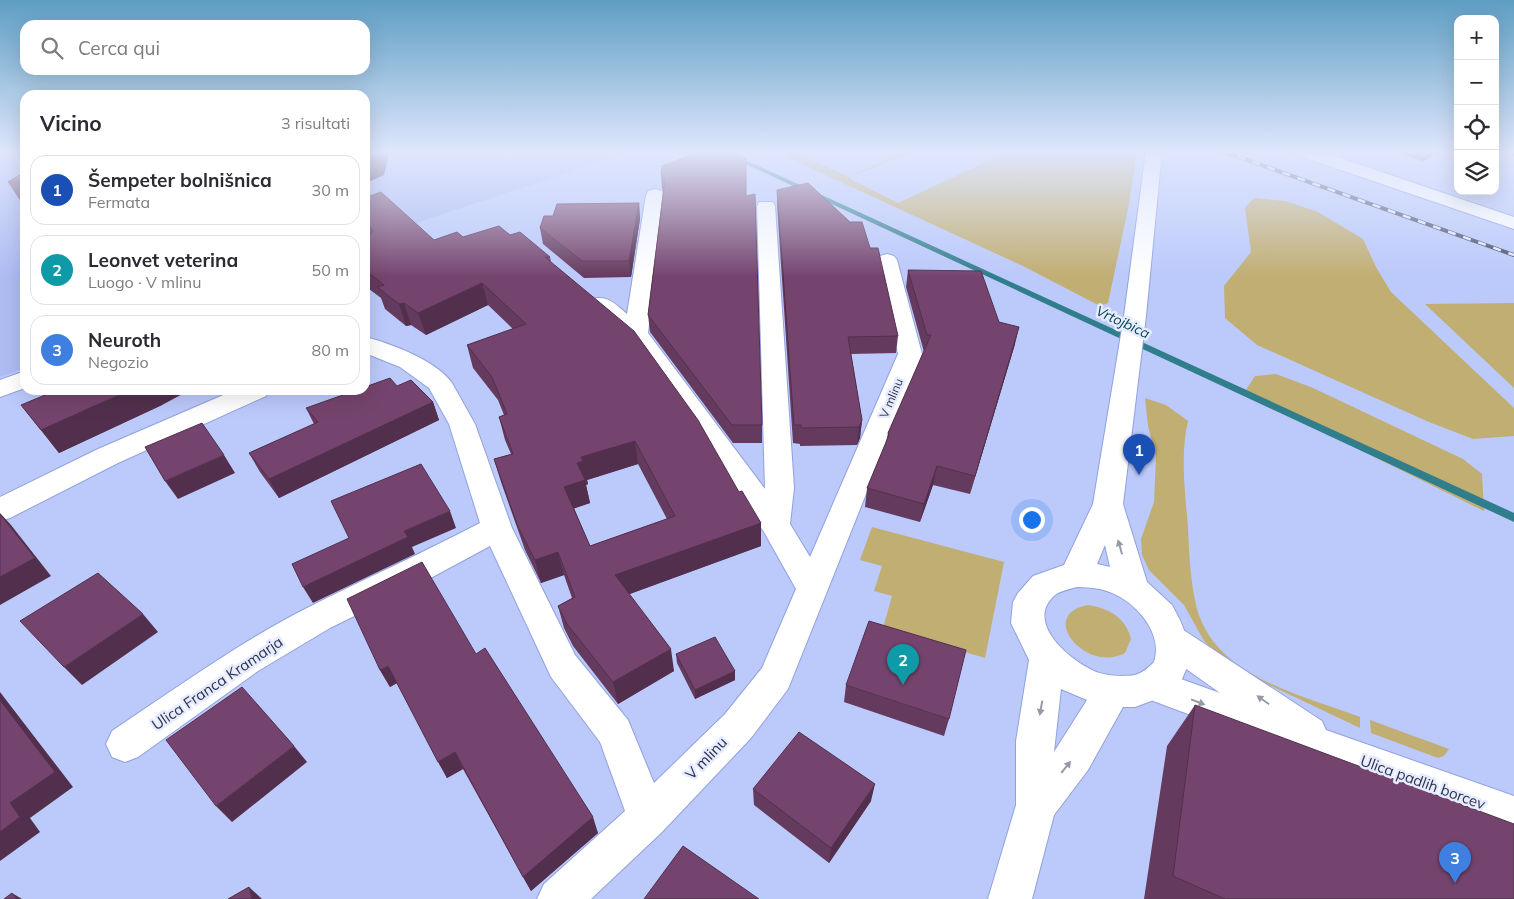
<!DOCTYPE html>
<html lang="it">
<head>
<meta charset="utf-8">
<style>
	:root { --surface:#fff; --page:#f2f2f3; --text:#2b2b33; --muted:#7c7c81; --line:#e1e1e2; --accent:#846c08 }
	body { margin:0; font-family:Mulish,sans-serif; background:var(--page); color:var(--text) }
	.controls { position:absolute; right:15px; top:15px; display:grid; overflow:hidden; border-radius:10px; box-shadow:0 5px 20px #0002 }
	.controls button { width:45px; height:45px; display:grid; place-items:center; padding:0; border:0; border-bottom:1px solid var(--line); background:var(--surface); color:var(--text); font:25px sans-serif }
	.you { position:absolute; left:1031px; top:519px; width:18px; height:18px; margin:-12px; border:4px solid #fff; border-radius:50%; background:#1a73e8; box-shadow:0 0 0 8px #1a73e833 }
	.badge { display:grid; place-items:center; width:32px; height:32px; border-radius:50%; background:var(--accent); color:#fff; font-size:16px; font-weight:700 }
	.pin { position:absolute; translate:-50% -41px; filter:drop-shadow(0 1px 2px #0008) }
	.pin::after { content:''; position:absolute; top:26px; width:18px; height:15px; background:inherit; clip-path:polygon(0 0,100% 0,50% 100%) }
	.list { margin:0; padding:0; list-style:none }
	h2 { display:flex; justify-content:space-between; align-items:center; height:65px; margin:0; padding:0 20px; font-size:21px }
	h2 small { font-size:16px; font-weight:400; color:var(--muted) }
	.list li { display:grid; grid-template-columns:32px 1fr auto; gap:15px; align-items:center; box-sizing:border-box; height:70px; margin:0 10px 10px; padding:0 10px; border:1px solid var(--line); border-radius:15px }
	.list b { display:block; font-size:19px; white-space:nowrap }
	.list p { margin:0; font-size:16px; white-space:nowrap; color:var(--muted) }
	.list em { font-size:16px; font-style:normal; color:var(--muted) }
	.icon { flex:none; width:28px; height:28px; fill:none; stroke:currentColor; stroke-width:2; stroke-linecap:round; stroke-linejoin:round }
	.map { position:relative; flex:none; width:1514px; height:899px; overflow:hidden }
	.search { position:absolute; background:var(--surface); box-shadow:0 5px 20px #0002; left:20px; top:20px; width:350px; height:55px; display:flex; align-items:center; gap:12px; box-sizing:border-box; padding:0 18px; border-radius:15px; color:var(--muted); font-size:19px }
	.panel { position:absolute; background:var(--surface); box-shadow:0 5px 20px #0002; left:20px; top:90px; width:350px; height:305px; border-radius:15px }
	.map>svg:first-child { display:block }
	.built { fill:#aebcf3 }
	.green { fill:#c1ae72 }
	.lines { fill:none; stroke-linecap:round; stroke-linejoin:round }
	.stream { fill:#307d8c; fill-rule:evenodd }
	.minor-casing { stroke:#91a1de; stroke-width:2 }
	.tertiary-casing { stroke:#91a1de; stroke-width:2 }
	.primary-casing { stroke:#91a1de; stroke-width:2 }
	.minor { fill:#fff; fill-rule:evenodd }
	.tertiary { fill:#fff; fill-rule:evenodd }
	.primary { fill:#fff; fill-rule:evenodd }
	.rail-casing { stroke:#474f6c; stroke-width:4 }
	.rail { stroke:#e6ebff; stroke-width:2.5; stroke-dasharray:8; stroke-linecap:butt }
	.wall { fill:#653a5f; fill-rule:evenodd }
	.shaded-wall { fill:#52304d }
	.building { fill:#75446e; stroke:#52304d; fill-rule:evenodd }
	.oneway { fill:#969aa6 }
	.labels { text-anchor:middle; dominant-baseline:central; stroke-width:5; stroke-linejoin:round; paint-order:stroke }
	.street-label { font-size:12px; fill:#2e344d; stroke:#e6ebff }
	.water-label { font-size:14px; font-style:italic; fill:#004550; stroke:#e6ebff }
	.near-street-label { font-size:15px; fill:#2e344d; stroke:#e6ebff }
</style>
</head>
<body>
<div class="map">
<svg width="1514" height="899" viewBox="0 0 1514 899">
	<rect width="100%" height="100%" fill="#bbc9fb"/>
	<path class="built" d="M0,151h25v217l-25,9z
		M365,151h268l-208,69 -60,22z"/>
	<path class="green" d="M782,151h10l57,26 55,-26h12l-67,26 3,3 46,23 111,-52h128l-8,53 -21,99 -8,3 -75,-39 -234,-108z
		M1254,198l31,3 33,11 45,27 13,28 15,25 123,116v28l-41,3 -44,-17 -172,-77 -32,-27 -1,-32 27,-34 -6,-44z
		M1514,303v85l-89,-84z
		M1276,374l37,14 150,71 19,15 2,37 -240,-118 11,-17z
		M1145,398l21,7 22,16c-8,33 -3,72 0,106 1,26 3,67 12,91 24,61 105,78 160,99v11l-120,-57 -27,-20 -10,-12 -19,-34 -35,-35 -7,-15 -1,-16 13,-37 2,-45 -8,-31z
		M872,527l132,35 -19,96 -102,-30 9,-32 -18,-5 8,-25 -22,-6z
		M1088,605c21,3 38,13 43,34l-6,14c-39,21 -89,-39 -37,-48z
		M1370,720l79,29 -5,7 -6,2 -67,-25z"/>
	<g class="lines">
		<path class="stream" d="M718,151h8l788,362v9z"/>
		<defs>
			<path id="minor" d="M655,189l7,2 2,4 -16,138 117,156 -8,-283 2,-4h14l2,4 19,282 -4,36 20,33 88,-203 -21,-94 3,-4 7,-2 7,2 3,4 25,94 -134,335 -37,49 -89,94 -71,67h-54l7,-15 81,-73 -25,-69 -49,-65 -61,-131 -65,35 -95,47 -72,43 -120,86 -13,5 -13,-5 -6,-13 6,-13c63,-42 126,-88 195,-123 57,-29 116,-55 173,-85l-31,-99 -20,-36 -29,-21 -35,-14v-16c25,6 72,24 87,46l23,41 37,104 63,127 53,65 26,63 71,-69 37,-46 34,-79 -32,-57 -136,-194 -38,-34 3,-5c15,-4 23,6 34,15l19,-119 2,-4z
				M25,371v17l-25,9v-17z
				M235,390h35l-4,6 -148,67 -108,55 -10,3v-24l98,-48z
				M1173,626l12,5 137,90 4,9 188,66v40l-374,-140 -5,-11 5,-11 13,-5 67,24 -59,-42 -5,-10 5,-10z"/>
			<path id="tertiary" d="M1146,151h16l-16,165 -23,188 24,78 25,23 8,15 10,25v15l-10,24 -13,11 -32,12h-12l-35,63 -34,45 -22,84h-44l28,-94v-64l13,-81 -18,-37 2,-21 5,-9 15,-17 31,-11 29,-61 31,-188zM1105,545l5,22 -13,-3zM1077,587c10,0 21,1 30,4 27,9 57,41 47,71 -5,5 -11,11 -19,13 -14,2 -33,1 -45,-6 -24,-12 -65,-48 -35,-74 5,-4 15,-6 22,-8zM1061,689l26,11 -33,52z"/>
			<path id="primary" d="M1295,151h25l194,66v12l-217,-74z"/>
		</defs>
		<use href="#minor" class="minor-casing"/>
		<use href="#tertiary" class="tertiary-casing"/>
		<use href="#primary" class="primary-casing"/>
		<use href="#minor" class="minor"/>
		<use href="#tertiary" class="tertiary"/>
		<use href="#primary" class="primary"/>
		<defs>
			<path id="rail" d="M1222,151l292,104"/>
		</defs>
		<use href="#rail" class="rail-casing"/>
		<use href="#rail" class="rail"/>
	</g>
	<path class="wall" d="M365,151l19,24 -19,8 5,13 64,44 29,-3 47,-2 40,22 1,5 188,230 22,31v23l-132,48 45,77 -56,33 -45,-58 -9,-18 -6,-22 14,-8 -8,-23 -23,8 -16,-33 -24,-68 -7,-23 17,-5 -6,-14 -6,-23 5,-2 -6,-15 -25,-32 -6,-23 46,-16 -25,-24 -62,30 -15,-10 -5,1 -21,-17 -4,-11 -16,-12zM638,464l29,55 -77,27 -16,-38 16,-5 -4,-18 2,-1 -1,-4z
		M1401,151h42l-21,10 -21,-7z
		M1511,151h3v6z
		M25,172v33h-2l-15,-23z
		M661,174l86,22 15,229v18h-29l-83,-111 -2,-17 15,-124 -1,-2z
		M777,190l93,58 28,88 -2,17 -45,1 11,66 -2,18 -3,7 -57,1v-2l-7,-1 -16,-238z
		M639,203l1,16 -9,58 -47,1 -41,-34 -3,-16 13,-12z
		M908,270l91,52 16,22 -45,150 -37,-9 -13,37 -55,-15 2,-19 19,-46 2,-9 36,-81 -18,-65z
		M397,386l36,16 6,18 -160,78 -19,-26 -11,-19 65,-29 -8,-16z
		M21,405h141l-103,48z
		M476,654l122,179 -67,58 -68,-122 -16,9 -50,-95 -7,4 -10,-17z
		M676,654l59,17v9l-40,19 -18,-36z
		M846,685l103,34 -5,17 -100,-34z
		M1195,705l319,194h-370l23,-153z
		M753,789l118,12 -42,62 -75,-58z"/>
	<path class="shaded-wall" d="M379,151h11l-6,24 -19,8v-22z
		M1428,151h15l-21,10z
		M639,203l1,16 -9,58 -2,-16z
		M482,283l6,22 -62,30 -8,-22z
		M404,303l7,22 -5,1 -7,-22z
		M1019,327l-4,17 -45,150 5,-18z
		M130,390h60l-28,15 -103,48 -18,-23z
		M433,402l6,18 -160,78 -10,-19z
		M862,420l-2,18 -3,7 2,-18z
		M635,441l3,23 -51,16 1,4 -2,1 4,18 -20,7 -6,-23 17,-30z
		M224,455l11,18 -57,26 -13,-18z
		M937,466l-4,19 -13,37 4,-18z
		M450,511l6,17 -44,19 3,7 -102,49 -10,-16 101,-56z
		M0,513l11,12 40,51 -51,29z
		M761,523v23l-142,52 -4,-23z
		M558,552l6,23 -23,8 -6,-23z
		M143,614l15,18 -76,53 -18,-18z
		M671,649l3,22 -56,33 -5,-22z
		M388,666l9,17 -7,4 -10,-17z
		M735,671v9l-40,19v-9z
		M0,692l73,95 -43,31 10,14 -40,29v-29l10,-29 -10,-103z
		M294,746l13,16 -75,60 -16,-16z
		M455,752l8,17 -16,9 -9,-16z
		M875,784l-4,17 -42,62 2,-15z
		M593,817l5,16 -67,58 -8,-14z
		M249,887l13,12h-10z
		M12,893l10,6h-5z"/>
	<path class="building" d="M365,151h14l-1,5 -13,5z
		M701,151h31l14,7v38l9,-2 7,231h-30l-84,-110 17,-135 -4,-6 1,-8z
		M25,172v10h-17z
		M365,182l5,14 11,-4 53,48 23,-8 6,5 36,-11 11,9 10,-3 30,25h-5l89,74 64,89 41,72 3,-1 19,32 -146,52 56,74 -58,33 -46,-58 -9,-18 17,-9 -17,-45 -23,8 -17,-33 -24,-68 19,-5 -14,-37 8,-3 -15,-37 -25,-32 59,-21 -44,-41 -64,30 -14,-10 -5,1 -22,-17 7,-2 -19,-15v-33l4,-1 4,-5 -4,-5 -4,-1zM635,441l40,75 -85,30 -26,-59 21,-7 -8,-17 6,-2 -2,-4z
		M808,183l42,39h12l8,26h8l20,88 -50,1 14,83 -3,7 -58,1v-3h-7l-17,-235z
		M639,203l-10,58h-47l-42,-33 4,-12h9l4,-12z
		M908,270l73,1 18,51 20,5 -44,149 -38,-10 -13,38 -57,-16 22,-53 -1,-2 43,-98h-4z
		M390,378l7,8 14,-6 22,22 -164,77 -20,-26 69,-31 -12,-14 51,-18h8v-3z
		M57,390h73l-89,40 -20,-25z
		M202,423l22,32 -59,26 -20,-34z
		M421,464l29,47 -46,20 4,6 -105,50 -11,-23 57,-26 -18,-37z
		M0,514l35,44 -35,19z
		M422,562l54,92 9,-6 108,169 -70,60 -68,-125 -17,10 -50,-96 -8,4 -33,-71z
		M98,573l45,41 -79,53 -44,-46z
		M869,621l97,29 -17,69 -103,-34z
		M715,637l20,34 -40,19 -19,-36z
		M242,687l52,59 -78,60 -50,-66z
		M0,700l55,72 -45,31 10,14 -20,15z
		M1195,705l319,119v75h-289l-52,-23z
		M799,732l76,52 -44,64 -78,-59z
		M683,846l76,53h-115z
		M249,887l3,12h-24z
		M12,893l5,6h-13z"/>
	<defs><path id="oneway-solid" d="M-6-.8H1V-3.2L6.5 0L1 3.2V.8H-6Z" transform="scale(1.25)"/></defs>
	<g class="oneway">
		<use href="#oneway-solid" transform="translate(1120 547) rotate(-106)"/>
		<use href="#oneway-solid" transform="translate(1263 700) rotate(-145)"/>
		<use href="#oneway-solid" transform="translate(1198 702) rotate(21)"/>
		<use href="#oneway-solid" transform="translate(1041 708) rotate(100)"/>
		<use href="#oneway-solid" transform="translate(1066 767) rotate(-51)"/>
	</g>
	<linearGradient id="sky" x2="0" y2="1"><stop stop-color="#5e9ec3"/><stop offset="0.55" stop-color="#e0e7fd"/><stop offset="1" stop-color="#e0e7fd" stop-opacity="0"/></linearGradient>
	<rect width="1514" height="277" fill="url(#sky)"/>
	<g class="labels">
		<g class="street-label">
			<text transform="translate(891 398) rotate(-67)">V mlinu</text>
		</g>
		<g class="water-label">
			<text transform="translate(1123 322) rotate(25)">Vrtojbica</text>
		</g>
		<g class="near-street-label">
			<text transform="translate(217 683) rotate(-34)">Ulica Franca Kramarja</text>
			<text transform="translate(706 758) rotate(-46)">V mlinu</text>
			<text transform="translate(1423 782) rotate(20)">Ulica padlih borcev</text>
		</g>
	</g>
</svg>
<div class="controls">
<button>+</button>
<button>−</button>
<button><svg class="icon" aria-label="locate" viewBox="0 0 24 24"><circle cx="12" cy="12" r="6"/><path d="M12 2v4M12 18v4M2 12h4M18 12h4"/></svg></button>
<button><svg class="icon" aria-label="layers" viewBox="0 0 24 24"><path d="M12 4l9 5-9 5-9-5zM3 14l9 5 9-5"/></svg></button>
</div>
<div class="you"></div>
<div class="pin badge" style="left:1139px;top:475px;background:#1a4fb4">1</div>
<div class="pin badge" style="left:903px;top:685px;background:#0f9aa8">2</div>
<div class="pin badge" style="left:1455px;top:883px;background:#3f7fe0">3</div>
<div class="search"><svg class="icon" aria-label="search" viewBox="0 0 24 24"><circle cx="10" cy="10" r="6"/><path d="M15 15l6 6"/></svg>Cerca qui</div>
<section class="panel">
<h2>Vicino<small>3 risultati</small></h2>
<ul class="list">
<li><span class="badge" style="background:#1a4fb4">1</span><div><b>Šempeter bolnišnica</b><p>Fermata</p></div><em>30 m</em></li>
<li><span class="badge" style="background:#0f9aa8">2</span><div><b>Leonvet veterina</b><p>Luogo · V mlinu</p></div><em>50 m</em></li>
<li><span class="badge" style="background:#3f7fe0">3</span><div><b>Neuroth</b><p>Negozio</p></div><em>80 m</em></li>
</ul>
</section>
</div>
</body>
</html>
